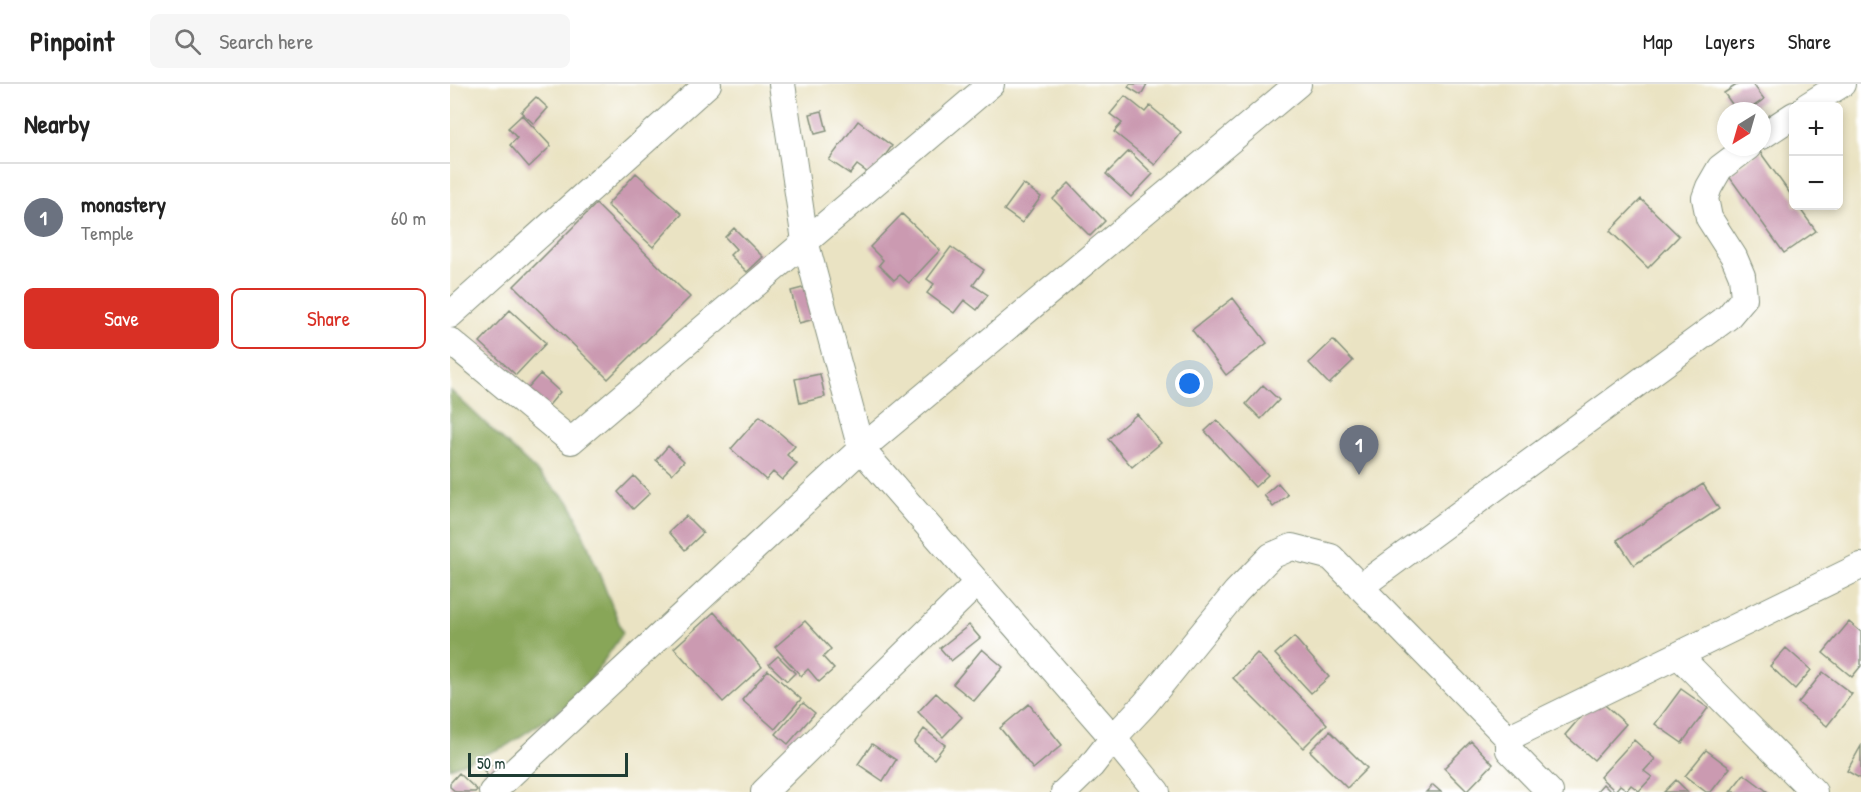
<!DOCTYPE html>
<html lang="en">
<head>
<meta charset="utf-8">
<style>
	:root { --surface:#fff; --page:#f6f6f6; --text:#222; --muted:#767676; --line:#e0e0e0; --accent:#d93025 }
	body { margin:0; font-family:"Patrick Hand",sans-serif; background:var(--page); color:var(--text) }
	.controls { position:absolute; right:18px; top:18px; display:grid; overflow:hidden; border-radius:9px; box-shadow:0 3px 9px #0003 }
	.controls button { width:54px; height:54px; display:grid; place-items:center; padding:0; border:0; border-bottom:2px solid var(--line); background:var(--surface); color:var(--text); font:30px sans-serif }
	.compass { position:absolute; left:1267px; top:18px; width:54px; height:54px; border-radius:50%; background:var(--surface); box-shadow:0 3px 9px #0003; rotate:217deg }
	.scale { position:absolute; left:18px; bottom:15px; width:160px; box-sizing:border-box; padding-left:6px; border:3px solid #1f3d34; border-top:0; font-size:16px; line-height:21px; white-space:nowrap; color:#1f3d34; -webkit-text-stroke:4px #fff; paint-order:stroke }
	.you { position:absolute; left:740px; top:300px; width:21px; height:21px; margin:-15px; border:4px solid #fff; border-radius:50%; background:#1a73e8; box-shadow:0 0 0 9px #1a73e833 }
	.badge { display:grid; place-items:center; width:39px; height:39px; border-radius:50%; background:var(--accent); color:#fff; font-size:20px; font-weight:700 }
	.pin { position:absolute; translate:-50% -50px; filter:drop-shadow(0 2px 3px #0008) }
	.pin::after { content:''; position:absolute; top:32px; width:21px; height:18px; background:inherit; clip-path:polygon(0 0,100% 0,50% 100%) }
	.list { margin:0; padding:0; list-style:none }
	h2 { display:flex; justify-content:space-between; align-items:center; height:78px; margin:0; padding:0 24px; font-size:26px }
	h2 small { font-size:20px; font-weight:400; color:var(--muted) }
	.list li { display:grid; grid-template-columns:39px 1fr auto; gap:18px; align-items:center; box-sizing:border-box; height:108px; padding:0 24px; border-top:2px solid var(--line) }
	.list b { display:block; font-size:22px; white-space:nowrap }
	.list p { margin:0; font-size:20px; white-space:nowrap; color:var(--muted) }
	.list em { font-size:20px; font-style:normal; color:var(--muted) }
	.actions { display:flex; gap:12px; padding:18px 24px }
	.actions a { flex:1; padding:14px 0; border:2px solid var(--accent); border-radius:9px; text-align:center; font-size:21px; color:var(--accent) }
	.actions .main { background:var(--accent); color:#fff }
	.icon { flex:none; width:33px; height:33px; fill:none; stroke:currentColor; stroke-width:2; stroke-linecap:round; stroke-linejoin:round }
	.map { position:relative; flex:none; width:1411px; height:708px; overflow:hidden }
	header { display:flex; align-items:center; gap:36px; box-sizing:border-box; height:84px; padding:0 30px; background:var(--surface); border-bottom:2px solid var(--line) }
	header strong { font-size:28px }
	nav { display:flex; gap:33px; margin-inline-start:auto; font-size:21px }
	.search { width:420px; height:54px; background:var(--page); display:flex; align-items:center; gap:15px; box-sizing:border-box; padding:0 21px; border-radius:9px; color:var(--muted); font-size:22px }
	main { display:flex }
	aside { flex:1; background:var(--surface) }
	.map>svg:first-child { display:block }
	.forest { fill:#88a659; stroke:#547246; stroke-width:1.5 }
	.building { fill:#cb9ab1 }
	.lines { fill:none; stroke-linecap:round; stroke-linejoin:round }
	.minor-casing { stroke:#84907c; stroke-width:28 }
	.minor { stroke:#fff; stroke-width:26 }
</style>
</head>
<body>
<header>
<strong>Pinpoint</strong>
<div class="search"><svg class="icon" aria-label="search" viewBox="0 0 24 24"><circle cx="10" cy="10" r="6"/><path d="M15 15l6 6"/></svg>Search here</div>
<nav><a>Map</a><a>Layers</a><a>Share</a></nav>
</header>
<main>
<aside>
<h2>Nearby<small></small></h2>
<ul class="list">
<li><span class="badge" style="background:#6b7280">1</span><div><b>monastery</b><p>Temple</p></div><em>60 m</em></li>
</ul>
<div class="actions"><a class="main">Save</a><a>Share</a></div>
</aside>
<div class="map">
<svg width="1411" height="708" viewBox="0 0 1411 708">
	<rect width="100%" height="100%" fill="#fff"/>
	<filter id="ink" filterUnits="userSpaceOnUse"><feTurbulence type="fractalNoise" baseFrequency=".0167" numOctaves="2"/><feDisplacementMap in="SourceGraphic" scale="12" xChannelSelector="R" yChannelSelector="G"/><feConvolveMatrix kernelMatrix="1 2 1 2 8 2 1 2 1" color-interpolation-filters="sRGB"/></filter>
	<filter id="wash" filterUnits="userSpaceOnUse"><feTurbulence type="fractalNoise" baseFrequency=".008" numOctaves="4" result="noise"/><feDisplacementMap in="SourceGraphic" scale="24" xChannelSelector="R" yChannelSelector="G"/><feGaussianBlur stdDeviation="1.35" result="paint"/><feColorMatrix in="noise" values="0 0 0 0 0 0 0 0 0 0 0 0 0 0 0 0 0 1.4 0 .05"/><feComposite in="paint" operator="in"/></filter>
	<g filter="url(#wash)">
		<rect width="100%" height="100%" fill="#eae3c3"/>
		<path class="forest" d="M0,306l121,114 52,129 -45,65 -72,48 -56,22z"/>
		<g id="blocks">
			<path class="building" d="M680,0h17l-6,11 -13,-8z
				M1288,0h15l11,15 -17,12h-10l-13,-18z
				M675,12l20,16 5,-6 31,26 -26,33 -41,-33 8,-9 -12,-9z
				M86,13l12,11 -14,16 -13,-12z
				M372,27l5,20 -12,3 -5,-20z
				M72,31l29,31 -22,21 -19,-22 7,-7 -9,-10z
				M408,37l34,25 -21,29 -14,-10 -7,9 -21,-14z
				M679,67l24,23 -22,23 -25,-23z
				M1310,68l34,47v7h4l18,25 -32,22 -56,-78z
				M186,89l46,41 -29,33 -46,-42z
				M619,99l36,38 -15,15 -37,-37z
				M573,100l18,13 -19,26 -18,-13z
				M1191,115l38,37 -31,32 -38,-37z
				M146,120l94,93 -82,82 -94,-93z
				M452,130l38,36 -31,33 -9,-8 -6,5 -15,-15 4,-5 -13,-13z
				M284,144l29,29 -16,15 -17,-17 6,-6 -11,-12z
				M501,163l33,23 -11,15 15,10 -11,15 -13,-10 -10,13 -27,-20 7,-9 -7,-5z
				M360,202l9,32 -20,5 -8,-32z
				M783,214l34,45 -41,32 -34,-45z
				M60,226l36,33 -30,32 -36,-33z
				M883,256l20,21 -24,23 -20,-21z
				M90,290l20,18 -15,18 -21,-18z
				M370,290l5,23 -25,6 -5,-24z
				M813,301l16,15 -18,19 -15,-15z
				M687,330l24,29 -29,24 -24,-28z
				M310,332l35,30 -8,9 10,9 -15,16 -9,-8 -7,8 -35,-31z
				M767,336l51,55 -13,12 -50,-56z
				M218,362l16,15 -12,13 -16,-14z
				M184,392l16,17 -17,16 -15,-17z
				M828,399l10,12 -15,12 -9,-12z
				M1253,400l16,25 -85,56 -17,-25z
				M236,432l17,17 -18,17 -16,-18z
				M264,528l48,55 -39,35 -49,-54z
				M355,537l26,28 -8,8 11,12 -15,13 -11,-13 -7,7 -26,-29z
				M1399,538l12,10v34l-9,11 -29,-24z
				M519,541l11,13 -29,23 -11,-13z
				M844,553l35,40 -18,16 -36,-39z
				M1336,564l25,22 -16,19 -25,-23z
				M532,565l21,18 -29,34 -21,-17z
				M807,569l70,71 -24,24 -70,-70z
				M328,572l17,17 -8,8 -18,-17z
				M318,586l33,29 -26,30 -33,-29z
				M1373,588l29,22 -25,32 -29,-23z
				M1231,605l27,19 -26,35 -27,-19z
				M486,609l26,24 -19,20 -25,-25z
				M1147,614l29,26 -32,36 -29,-25z
				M353,619l12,10 -27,31 -12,-10z
				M579,620l33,41 -29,24 -33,-41z
				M474,645l21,16 -11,14 -20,-16z
				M880,647l37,37 -20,20 -37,-37z
				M1184,656l21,19 -11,12 8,6 -13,14 -8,-6 -4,5 -7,-5 -5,6 -15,-14z
				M1021,657l22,23 -26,27 -23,-23z
				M422,660l24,16 -13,21 -25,-17z
				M1411,662v33l-14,-8z
				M1256,666l24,18 -19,24h-5l-21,-16z
				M46,678l9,11 -13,9 -8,-11z
				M9,689l18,17 -2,2h-19l-6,-5v-4z
				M1294,690l24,18h-38z
				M1226,696l12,12h-24z
				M1153,700l8,8h-15z
				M983,701l8,7h-15z"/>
		</g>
	</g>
	<g filter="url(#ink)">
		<use href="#blocks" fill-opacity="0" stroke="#84907c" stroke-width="1.5"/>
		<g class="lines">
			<defs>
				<path id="minor" d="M332,0l23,157 56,208 252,289 -22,28 -27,26
					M1357,22l35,-22
					M1312,52l32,-21
					M0,231l258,-231
					M0,257l121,100 420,-357
					M910,503l368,-270 16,-19 -2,-22 -8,-19 -25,-39 -4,-20 4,-11 11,-19 28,-21
					M1229,572l135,136
					M1059,655l9,-6 343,-167
					M42,708l369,-343 437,-365
					M314,708l213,-209
					M707,708l-44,-54 32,-34 91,-112 35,-36 21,-9 39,10 178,182v11l41,42"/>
			</defs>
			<use href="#minor" class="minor-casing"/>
			<use href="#minor" class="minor"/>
		</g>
	</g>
</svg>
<div class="controls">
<button>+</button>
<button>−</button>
</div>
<svg class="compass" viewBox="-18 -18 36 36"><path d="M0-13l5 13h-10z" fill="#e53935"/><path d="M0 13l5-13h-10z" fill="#767676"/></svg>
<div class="scale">50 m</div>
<div class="you"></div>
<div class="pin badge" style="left:909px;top:391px;background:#6b7280">1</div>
</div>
</main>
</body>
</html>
